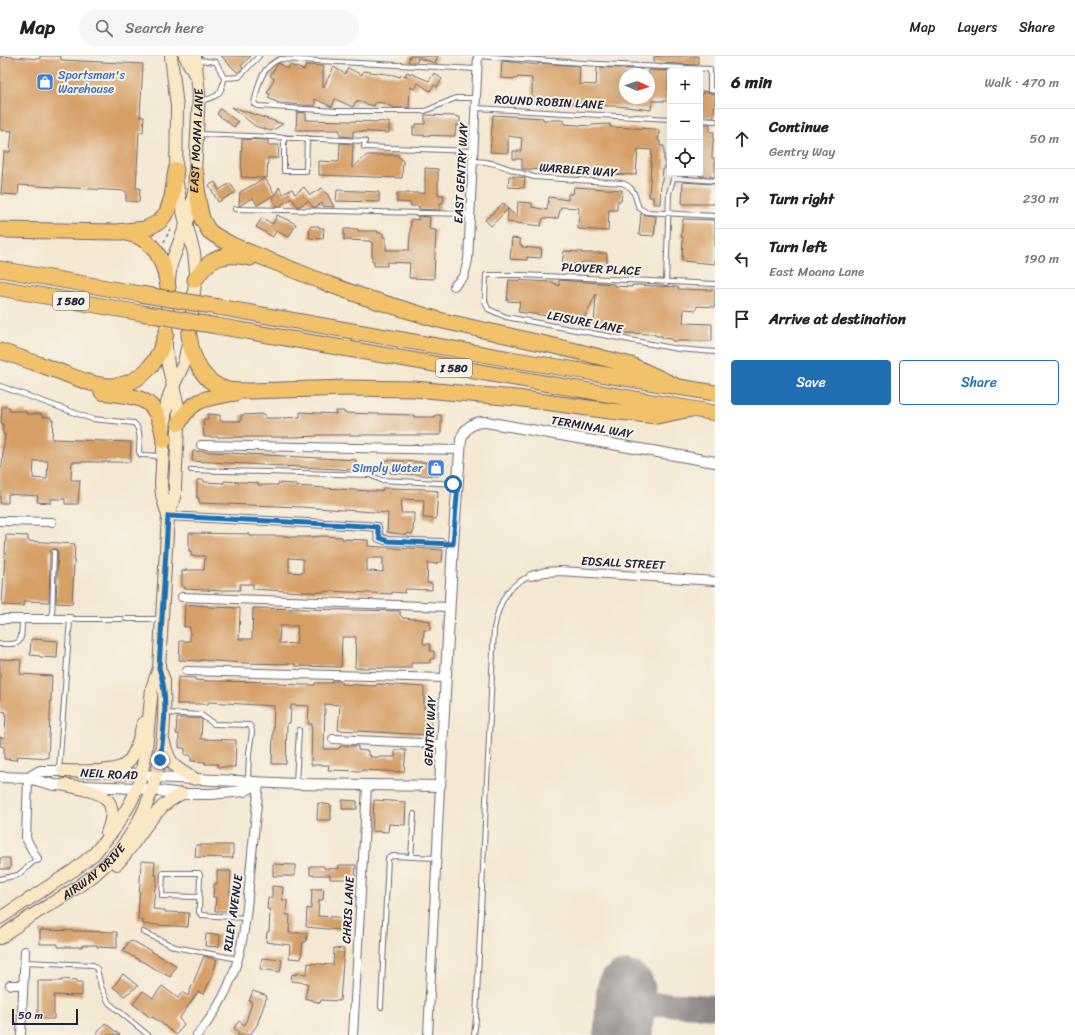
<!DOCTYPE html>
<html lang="en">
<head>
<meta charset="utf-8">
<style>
	:root { --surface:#fff; --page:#f6f6f6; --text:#222; --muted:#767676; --line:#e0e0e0; --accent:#1f6fb2 }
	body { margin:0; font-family:Sriracha,sans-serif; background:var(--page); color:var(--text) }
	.controls { position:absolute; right:12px; top:12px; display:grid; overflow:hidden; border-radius:4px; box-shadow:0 4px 16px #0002 }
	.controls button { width:36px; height:36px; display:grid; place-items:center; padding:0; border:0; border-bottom:1px solid var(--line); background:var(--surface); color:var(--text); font:20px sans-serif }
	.compass { position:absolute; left:619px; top:12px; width:36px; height:36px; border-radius:50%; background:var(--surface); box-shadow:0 4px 16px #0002; rotate:93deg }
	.scale { position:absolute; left:12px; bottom:10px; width:66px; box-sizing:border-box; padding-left:4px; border:2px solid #22223b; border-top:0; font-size:11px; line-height:14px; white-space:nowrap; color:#22223b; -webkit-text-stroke:3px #f7f3e8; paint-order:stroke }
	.stop { position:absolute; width:12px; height:12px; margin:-9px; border:3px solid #1f6fb2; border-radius:50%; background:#fff }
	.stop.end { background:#1f6fb2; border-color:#fff; box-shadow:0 1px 4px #0008 }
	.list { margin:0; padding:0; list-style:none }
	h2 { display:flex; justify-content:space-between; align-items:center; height:52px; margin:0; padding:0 16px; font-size:17px }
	h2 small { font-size:13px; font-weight:400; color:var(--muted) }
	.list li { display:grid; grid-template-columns:26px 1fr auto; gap:12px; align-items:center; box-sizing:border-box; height:60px; padding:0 16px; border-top:1px solid var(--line) }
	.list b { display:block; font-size:15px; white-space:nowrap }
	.list p { margin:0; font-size:13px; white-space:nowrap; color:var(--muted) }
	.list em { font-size:13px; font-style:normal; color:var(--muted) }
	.actions { display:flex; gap:8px; padding:12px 16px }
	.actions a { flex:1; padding:9px 0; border:1px solid var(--accent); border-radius:4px; text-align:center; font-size:14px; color:var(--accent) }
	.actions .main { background:var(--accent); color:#fff }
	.icon { flex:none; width:22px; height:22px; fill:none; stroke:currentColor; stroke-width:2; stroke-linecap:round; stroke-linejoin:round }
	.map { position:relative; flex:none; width:715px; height:979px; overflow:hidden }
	header { display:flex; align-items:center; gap:24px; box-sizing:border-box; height:56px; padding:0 20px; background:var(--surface); border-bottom:1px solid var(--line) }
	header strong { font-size:19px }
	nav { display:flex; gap:22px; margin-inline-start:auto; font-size:14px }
	.search { width:280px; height:36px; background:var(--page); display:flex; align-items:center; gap:10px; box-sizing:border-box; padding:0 14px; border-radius:22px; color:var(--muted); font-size:15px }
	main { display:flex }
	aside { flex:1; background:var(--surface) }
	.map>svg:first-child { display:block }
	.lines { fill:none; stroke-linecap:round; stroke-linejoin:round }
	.taxiway { stroke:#8b8586; stroke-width:24 }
	.runway { stroke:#8b8586; stroke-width:59 }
	.building { fill:#d69f66; fill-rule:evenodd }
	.service-casing { stroke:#6c6770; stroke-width:6 }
	.minor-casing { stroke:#6c6770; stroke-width:10 }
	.tertiary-casing { stroke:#6c6770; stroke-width:12 }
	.secondary-casing { stroke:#6c6770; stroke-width:14 }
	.motorway-casing { stroke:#6c6770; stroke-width:17 }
	.path { stroke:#6c6770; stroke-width:1.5; stroke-dasharray:3 3; stroke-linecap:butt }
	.service { stroke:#fff; stroke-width:4 }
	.minor { stroke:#fff; stroke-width:8 }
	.tertiary { stroke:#fff; stroke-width:10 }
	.secondary { stroke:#fae7c3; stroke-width:12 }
	.motorway { stroke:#f2c26a; stroke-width:15 }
	.motorway-bridge-casing { stroke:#6c6770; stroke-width:17; stroke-linecap:butt }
	.motorway-bridge { stroke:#f2c26a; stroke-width:15 }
	.route { stroke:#1f6fb2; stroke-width:5 }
	.labels { text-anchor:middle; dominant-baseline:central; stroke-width:4; stroke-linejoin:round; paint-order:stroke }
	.shield { fill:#f7f3e8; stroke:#62616f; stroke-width:1 }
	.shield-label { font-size:11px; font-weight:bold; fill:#22223b }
	.shop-label { font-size:12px; fill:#366cbe; stroke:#f7f3e8; text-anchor:start }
	.street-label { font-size:12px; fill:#22223b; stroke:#f7f3e8 }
</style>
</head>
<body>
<header>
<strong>Map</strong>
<div class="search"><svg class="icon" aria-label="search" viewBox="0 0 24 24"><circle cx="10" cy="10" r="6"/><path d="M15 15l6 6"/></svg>Search here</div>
<nav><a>Map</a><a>Layers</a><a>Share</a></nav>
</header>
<main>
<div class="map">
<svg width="715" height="979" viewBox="0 0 715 979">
	<rect width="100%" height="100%" fill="#f7f3e8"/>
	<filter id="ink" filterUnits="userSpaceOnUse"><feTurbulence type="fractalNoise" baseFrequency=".025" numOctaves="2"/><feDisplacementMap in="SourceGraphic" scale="8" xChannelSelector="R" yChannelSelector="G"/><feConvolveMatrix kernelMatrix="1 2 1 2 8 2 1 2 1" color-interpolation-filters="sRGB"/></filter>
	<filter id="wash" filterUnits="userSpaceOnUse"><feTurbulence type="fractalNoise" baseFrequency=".012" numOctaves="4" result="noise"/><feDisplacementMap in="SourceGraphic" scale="16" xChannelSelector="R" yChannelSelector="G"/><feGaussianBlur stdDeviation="0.9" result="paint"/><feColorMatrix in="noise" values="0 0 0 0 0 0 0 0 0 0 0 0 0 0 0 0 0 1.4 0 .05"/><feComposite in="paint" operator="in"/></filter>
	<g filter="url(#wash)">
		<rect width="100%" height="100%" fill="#f4e8d2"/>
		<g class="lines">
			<path class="taxiway" d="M624,956l37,-8 54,3"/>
			<path class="runway" d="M623,979l3,-45"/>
		</g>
		<g id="blocks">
			<path class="building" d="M0,0l40,3v-3h21v4l82,4 -3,53h4l-1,15h-4l-3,56h4l-1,14 -13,-1v-10l-107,-6 -1,10 -17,-1 3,-42h6l2,-21 -12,-1z
				M221,0h30l-10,10 2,2 -5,5z
				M410,0h28l-3,7 -17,-5 -1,4h-9z
				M654,0h44v9l-44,-2z
				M502,5l36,4v-2l42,3 -1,18 17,1 1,-18 44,2 1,5h-17v24h24v-28l28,1h-8l-1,19 2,1v10h-18l-1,9 -33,-4h-18v-1l-19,-1 -49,-2v-24l-14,-1 -1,2 -16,-1z
				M279,7l9,6 2,-4 14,5 2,-5 17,1v22l11,-21 11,7 3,-6 14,7 1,-4 31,4 6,2 1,-2 6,1 -2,-1 2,-3 22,9 5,-8 8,6 -5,8 -3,-2 -4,6 -12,-8 -3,6 -5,-2 -1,21h-15l-10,-5 -9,-1 -1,4 -18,-5 -3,6 -18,-8 -3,8 -17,-8v7l-36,-3 -11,-5 2,-4 -3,-1 7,-14 -4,-3 7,-11z
				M703,35l12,3 -1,23h-14v-23h3z
				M232,51l51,17 -12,7 -16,-5z
				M220,53l18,13 -4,5 -17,-13z
				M297,56l9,1v7l83,2v11l-36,-2v6l-13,-1v-6h-44z
				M425,59l31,1v1h4v8h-4l-1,11 -42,-1v-8h3v-3h9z
				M493,59l50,3v2h21v4l27,2v-1l19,-1v3l46,2v1h3l-1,11h2v5h4v14h1v9h-2l-1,12h-1l-1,23h-7v-7h-4l3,-47 -14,-1 -2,26 -40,-1v-1l-13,-2 -61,-2v-10h-9v-8h8l1,-13 -14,-2v17l-18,-1z
				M700,68h10v8h4l-2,24v2l3,1v18l-15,-1z
				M242,83l26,1v5h11l-1,13h-10l-1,20 -26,-1z
				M340,87l13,1 -1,24 15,-13h30l6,6 -1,17 -83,-3v-14l20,1z
				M425,112l13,1v26h6l-1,8h-3v7l-21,-1v-3h-8v-3l-14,-1v-9h28z
				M509,120l16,2 -1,10 -16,-1z
				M265,122l10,17 4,-8 4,7 9,-5 3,5 9,-7 6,8 12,-7 4,6 1,-1 7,14 -11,-1 -1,-3 -6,4h-3l-5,-6 -10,6 -6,-9 -13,8h-3l-4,-7 2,-4 -17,10 -4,-7 -14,8 1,-14z
				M215,126l4,8 11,-7 6,9 -18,10 -9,-17z
				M683,126l32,2v20h-33z
				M574,131l48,3 -1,11h-4v9h-8l-1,21 -30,-2 1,-21 -18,-1 -3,11h-3v1l-12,-1 -2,8 -34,-4 1,-13 9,8 1,-15 14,1v4l15,3 2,-13 19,3v-6h5z
				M337,134l42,2v10l-43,-1z
				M503,147l5,6 -17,17 -6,-6z
				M641,157l4,2 11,1 -2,20 -15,-1z
				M277,159l19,9 -7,13 -13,-6 -3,6 -17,-10 6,-9 11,6z
				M418,160l12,1 -1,12 7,1 -2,49 -25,-1 1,-15 -23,-1v4h-13v-5h-2v-19h-2v-1l-26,-1v-11h14v2h20v2h5v4h3v13h23l2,-31 7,1z
				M683,163l32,1v44l-33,-3 1,-24h-2z
				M310,170h9v2h5l-1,11 -14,-1z
				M512,182l8,1v6h2v2l20,2 -1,9 -14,-1v3l-17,-1z
				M564,195l18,1v1h24l1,1v11l-12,-1v-2h-13v2l-20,-1z
				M509,224l43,2 7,4v-6l55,4v2l18,1v-2h6l40,2v2l35,1 2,1v16l-18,-1 -1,4 -12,-1 -1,14 29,1v17h-40v-2l-10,-1v-2h-6v-1l-5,-1 -27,-1v-4h-4v-1l-26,-2 2,-32 -14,29 -12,-6 -21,-1 -31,-4 2,-10 -13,-1z
				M2,351h8l-1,4h17v3h16v3h9v3h2l-1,19 79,3 -1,20h-58l-1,18h9l-2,24h-13v-5h-14v4l-14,-1 1,-6 -30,-2v9h-8v-35h2l1,-21h1l1,-13h-2v-11h-2zM34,405h14l-1,18 -14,-1z
				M336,355h8v2l70,2v2h21v-2h6v20h-124v1l-21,1h-92l-1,-18h5v-5l12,1v6h21v-6l24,-1v4h18l17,-1v-5l36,2z
				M193,395l163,9 -1,10 -163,-9z
				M385,404l54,3 -1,13 -48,-3v-2h-6z
				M197,424h7v2l20,1v-2l34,2v2h20v-2l18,1v2l72,5h14l1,-3 42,1v1l13,1 -2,28 -13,-1 1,-18 -22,-1 -1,14h13l-1,21 -6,-1v2l-20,-3 1,-19 -87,-6 -102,-4v-5h-2z
				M189,477l61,1v2h38v1h22l13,-1 19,1v2l26,1v6l40,3v-1l35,2 -1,12h-5v2l-9,-1 -1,20h5v7l-27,-1v4l-13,-1v2l-66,-3v1h-24l-49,-3v-5h-13v6h-17v1l-38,-2v-2h-3v-16h3v-1h19l1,-14h-14v-5h-2zM289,502l14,1v14l-14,-1zM367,502h16v14l-16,-1z
				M6,479l22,1v5l47,3 -3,60 -16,-1 2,-51 -2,-3h-2l-4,3 -1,50 -25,-1v5l-22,-1z
				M185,548l23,2v1l32,1 -1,31h13l1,-31 147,3v4l3,3 15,1 12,2v9h-6l-1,14h7v7h4v8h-4v4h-19v5h-56l1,-31h-14l-1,30 -46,-1 1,-2 -53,-1 -42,-3v1l-22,-1 1,-19h10v-14h-6zM280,570h18l-2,18 -17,-1z
				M31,583l27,2 -1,17 -17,-1v-1l-10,-1z
				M0,603l21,1 -1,14 32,2 -4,82 -30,-2 -1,4 -13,-1v-12l-4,-1v-9l5,1 1,-26 -6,-1z
				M178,621l17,1v2l13,1 70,1v2l25,1h12v-2h17v-2h9v3l16,1 19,1 1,-2h2l45,3v22l8,1 -2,25 -92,-5 2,-25 -15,-1 -1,45h14v-1h2v-2h18v4l10,1v4h3l-1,2h25v-7h11l-2,22 -42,-2v1l-34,-1 1,-5h-18l1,-41h-4l1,-18 -18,-1 -1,18h-3l-1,41h-14l2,-58 -65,-4 -1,2h-31z
				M177,662h23l2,2 -1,19 35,1 -1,27h-17v-3h-13v-2l-14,-1v-6h-6v-7h-6v-14h-3z
				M342,744l15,1v8h-15z
				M374,744l32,2 -1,23 -16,-1 -1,8 -16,-1z
				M318,747l13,2v15h-14z
				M196,789h37v13l-38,-1z
				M0,802h10v11h-10z
				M141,805l14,1 -1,13h3l-1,13h-1l-2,21 12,1v2l24,1 -1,14 -45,-3v-4h-5z
				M273,808l22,1v11h-22z
				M339,809h17l-1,14h-25v-4h-20v-9h14v2l15,1z
				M217,815h14l-2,40h-14l1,-14h-3l1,-13h3z
				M272,830l11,1 -1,13h5l-1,15h4l-1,18h18l-1,9h-3l-2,17 -12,-1 1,-13 -24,-3 1,-10h2l1,-22 -3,-1 1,-11h4z
				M312,833h12l-1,11h-4l-1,16 32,2 -1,13 -43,-4 1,-19 4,1z
				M40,874l77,2v16l-20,-1v-2h-15v2h-24v-3h-18z
				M206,878l14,1 -1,12 -14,-1z
				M129,885l3,1 1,-1 41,23 2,2 -6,11 -47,-26z
				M334,892l10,1 -4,52 -19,-1 -1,3 -15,-5 3,-15 -17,-2 1,-7 4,1v-2l11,1 1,-11 25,2z
				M204,900l13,4 -4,13 -9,21 -6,-2 -19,27 5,5 -8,11 -17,-14 -7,-4 -1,1 -18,-14 10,-13 10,7 9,-12 16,12 4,-6 6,4z
				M262,902l20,2 -2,12 -20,-3z
				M123,918l15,12 -14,10 -11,-9z
				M62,923l15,1v2h5v14l-28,-1v24h-16v-38h24z
				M253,935l14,5 -10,29 -7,10h-13l2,-3 -5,-4 5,-7 6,4 7,-23 -3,-1z
				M105,967l15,12h-24z"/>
		</g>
	</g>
	<g filter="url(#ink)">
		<use href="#blocks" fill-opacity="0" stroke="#6c6770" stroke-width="1"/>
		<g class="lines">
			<defs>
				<path id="service" d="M478,0l121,8 111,5v21l5,1
					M198,4l18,2 8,16 15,-1 20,-21
					M476,42h-20l-31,13h-89l-78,-5 -4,-2c4,-19 7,-37 26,-45l197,10
					M201,45c16,-4 21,-6 23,-23
					M476,52l194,11
					M700,64l15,1
					M199,78l166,7 -1,6 109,4
					M284,81v34h22l1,-33
					M473,105c25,0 38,10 61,16l88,6c14,5 12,13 17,25l7,4 69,4
					M674,122l41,3
					M235,153l235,5
					M666,227l3,-90 6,-20
					M715,228l-193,-9h-36l-1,26 3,8 18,8 172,32 37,3
					M0,330l92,33 42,4c8,8 5,19 5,29l2,3 20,1
					M191,414l179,5 11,5 76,4
					M52,563l2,-67
					M126,563h34
					M0,588c24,1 21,-2 22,-24
					M165,657l36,2 13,9 35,1 2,2 1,5 -3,21 -1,27
					M59,714l11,-151h52
					M296,727l3,-53
					M411,801l3,-43
					M0,823l18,-4 19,-16
					M199,841l-37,-1 1,-23h36l1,2 -1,37 2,3 45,3
					M143,876l32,15 63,12
					M24,906l69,3 4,4 4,18 8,16 39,32
					M381,951l7,-149 5,-2 43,2
					M474,979l2,-16 18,-390c4,-23 12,-45 37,-53"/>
				<path id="minor" d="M454,230l10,-10 4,-16 10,-204
					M201,389l259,5
					M168,460l198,10 11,1 2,11 9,3 53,2
					M0,465l52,1
					M531,520l14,-4 15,-1 155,10
					M182,541l267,10
					M0,563h70
					M187,615l259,7
					M333,683l110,5
					M28,722l-2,60 11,21
					M10,929h13
					M21,979l4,-84
					M197,979c43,-49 48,-99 53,-161 3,-31 6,-61 9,-91
					M353,979l14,-249
					M428,979l12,-249"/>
				<path id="tertiary" d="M108,717l33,1 15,3 139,7 145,2 13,-242 8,-104c3,-12 13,-19 25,-18l229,40
					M0,721l28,1 26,7 84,3 43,6h30l33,-3 15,-8
					M28,722l12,-7h30"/>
				<g id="secondary">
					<path d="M185,0l10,19"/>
					<path d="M168,460l-6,-21 -1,-11 4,-68 2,-13 3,-10 14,-30 2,-10 3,-12 7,-68 -2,-20 -14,-53 -4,-23 1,-70 -6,-51"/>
					<path d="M164,686c5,23 12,27 31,37"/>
					<path d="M63,715c16,0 54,3 64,-8 10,-10 13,-28 16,-40"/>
					<path d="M65,729c31,7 58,8 42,48"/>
					<path d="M117,808c22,-23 34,-56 64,-70"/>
					<path id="s1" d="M0,862l74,-48 20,-16 19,-23 18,-29 9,-21 6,-32 6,-61 7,-20 9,-152 7,-22v-9l4,-74 -11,-46 -2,-17v-14l2,-47 3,-23 19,-50 4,-21 5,-99 -4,-38"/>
					<path id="s2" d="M0,882c29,-24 64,-39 94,-63 57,-46 73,-116 70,-187v-8l-5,-12"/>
				</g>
				<path id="motorway" d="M196,118l2,26 4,19 7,12 7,5 16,9 96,39 36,13 75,23 137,31 55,14 43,20
					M0,174l117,2 28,-3 14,-7 8,-10 5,-15 4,-27
					M126,177c29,6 38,27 42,54
					M0,213l140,25
					M195,224c14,-23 30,-28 55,-22
					M0,232l141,25
					M218,251l298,53 199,33
					M217,270l498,87
					M189,279c3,24 13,48 39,55 7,1 15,1 22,1l97,-3 67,1 102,9 94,13 47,5 34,-7
					M0,295c19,6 38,13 58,20 16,6 35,15 53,15 31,-1 48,-25 55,-52
					M102,336c39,6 55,3 62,48
					M179,367c13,-26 31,-25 57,-30"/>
			</defs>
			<use href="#service" class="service-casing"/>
			<use href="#minor" class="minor-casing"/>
			<use href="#tertiary" class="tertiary-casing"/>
			<use href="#secondary" class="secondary-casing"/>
			<use href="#motorway" class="motorway-casing"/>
			<path class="path" d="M164,186l7,-15"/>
			<use href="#service" class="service"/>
			<use href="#minor" class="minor"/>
			<use href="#tertiary" class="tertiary"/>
			<use href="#secondary" class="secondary"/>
			<use href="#motorway" class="motorway"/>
			<defs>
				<path id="motorway-bridge" d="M140,238l78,13
					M141,257l76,13"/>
			</defs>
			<use href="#motorway-bridge" class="motorway-bridge-casing"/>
			<use href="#motorway-bridge" class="motorway-bridge"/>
		</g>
	</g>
	<g class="lines" filter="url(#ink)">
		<path class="route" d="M160,704c4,-30 9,-64 -1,-92l9,-152 198,10 11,1 3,11 8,3 65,3 5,-60h-5"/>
	</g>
	<defs>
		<symbol id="shop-square" viewBox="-11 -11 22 22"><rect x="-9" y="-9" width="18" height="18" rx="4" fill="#3f7fe0" stroke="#f7f3e8"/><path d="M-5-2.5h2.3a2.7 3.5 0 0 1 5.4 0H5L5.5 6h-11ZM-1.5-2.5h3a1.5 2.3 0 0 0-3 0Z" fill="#fff"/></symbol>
	</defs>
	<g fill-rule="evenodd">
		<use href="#shop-square" x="35" y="16" width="20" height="20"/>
		<use href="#shop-square" x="426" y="402" width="20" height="20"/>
	</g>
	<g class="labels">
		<g class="shield">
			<rect x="53" y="236" width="36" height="18" rx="3"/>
			<rect x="436" y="303" width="36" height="18" rx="3"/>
		</g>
		<g class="shield-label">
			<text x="71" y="245">I 580</text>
			<text x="454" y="312">I 580</text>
		</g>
		<g class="shop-label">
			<text x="58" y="19">Sportsman's<tspan x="58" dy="14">Warehouse</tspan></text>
			<text x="423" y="412" text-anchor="end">Simply Water</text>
		</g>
		<g class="street-label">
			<text transform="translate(549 46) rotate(3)">ROUND ROBIN LANE</text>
			<text stroke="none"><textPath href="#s1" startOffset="850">EAST MOANA LANE</textPath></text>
			<text transform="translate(578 114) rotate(4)">WARBLER WAY</text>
			<text transform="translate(461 117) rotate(-87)">EAST GENTRY WAY</text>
			<text transform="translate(601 213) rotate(3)">PLOVER PLACE</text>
			<text transform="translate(585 266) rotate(11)">LEISURE LANE</text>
			<text transform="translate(592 371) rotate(10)">TERMINAL WAY</text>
			<text transform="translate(623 507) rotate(3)">EDSALL STREET</text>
			<text transform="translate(430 675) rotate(-87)">GENTRY WAY</text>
			<text transform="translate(109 718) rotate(3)">NEIL ROAD</text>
			<text stroke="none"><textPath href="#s2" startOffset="115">AIRWAY DRIVE</textPath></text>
			<text transform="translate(348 854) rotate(-87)">CHRIS LANE</text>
			<text transform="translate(233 857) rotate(-82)">RILEY AVENUE</text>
		</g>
	</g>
</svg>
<div class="controls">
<button>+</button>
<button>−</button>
<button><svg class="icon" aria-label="locate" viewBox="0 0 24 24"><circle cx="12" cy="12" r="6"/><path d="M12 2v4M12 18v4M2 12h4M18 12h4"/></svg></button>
</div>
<svg class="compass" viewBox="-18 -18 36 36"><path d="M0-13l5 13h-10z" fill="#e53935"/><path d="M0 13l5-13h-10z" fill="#767676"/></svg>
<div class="scale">50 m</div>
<div class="stop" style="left:453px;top:428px"></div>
<div class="stop end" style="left:160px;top:704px"></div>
</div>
<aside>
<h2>6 min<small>Walk · 470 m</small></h2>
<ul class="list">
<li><svg class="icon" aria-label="ahead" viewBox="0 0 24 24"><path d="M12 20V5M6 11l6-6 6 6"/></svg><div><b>Continue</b><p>Gentry Way</p></div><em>50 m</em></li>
<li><svg class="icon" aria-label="right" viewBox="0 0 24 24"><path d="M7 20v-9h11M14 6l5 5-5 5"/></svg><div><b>Turn right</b></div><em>230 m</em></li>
<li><svg class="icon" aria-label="left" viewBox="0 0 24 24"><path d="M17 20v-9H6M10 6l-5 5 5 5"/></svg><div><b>Turn left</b><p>East Moana Lane</p></div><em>190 m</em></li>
<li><svg class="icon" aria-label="arrive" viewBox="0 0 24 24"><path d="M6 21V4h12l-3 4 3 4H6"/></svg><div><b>Arrive at destination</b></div></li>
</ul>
<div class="actions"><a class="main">Save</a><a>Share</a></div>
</aside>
</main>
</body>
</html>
